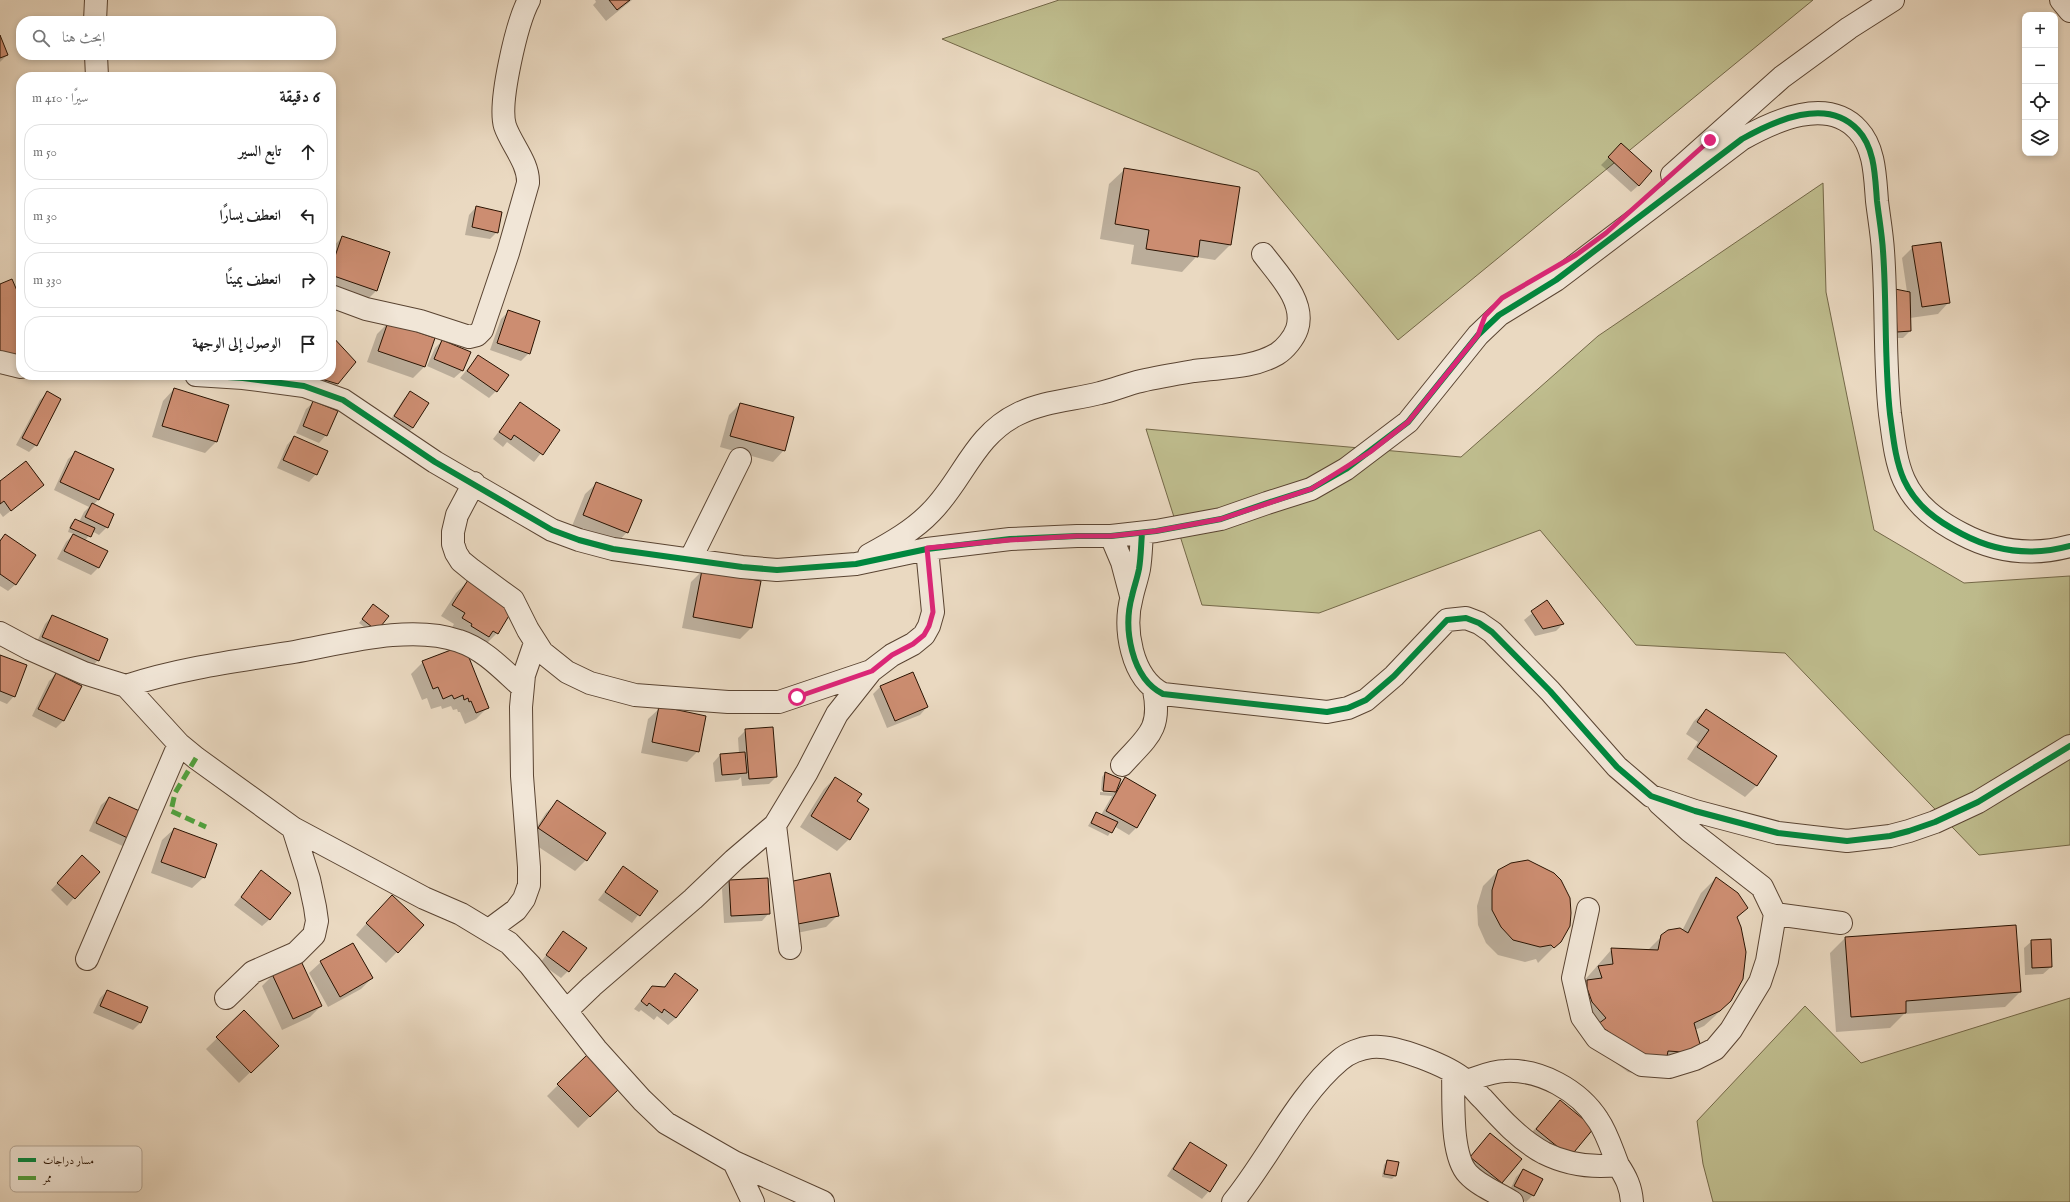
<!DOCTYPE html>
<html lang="ar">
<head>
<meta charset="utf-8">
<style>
	:root { --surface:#fff; --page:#f6f6f6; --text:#222; --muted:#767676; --line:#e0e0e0 }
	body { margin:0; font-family:"IM FELL English",Amiri,serif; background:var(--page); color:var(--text); direction:rtl }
	.controls { position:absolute; right:12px; top:12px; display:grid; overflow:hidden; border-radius:8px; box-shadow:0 2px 6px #0003 }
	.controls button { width:36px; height:36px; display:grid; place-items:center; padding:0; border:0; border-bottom:1px solid var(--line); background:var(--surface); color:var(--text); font:20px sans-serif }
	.stop { position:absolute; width:12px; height:12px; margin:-9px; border:3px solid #db2777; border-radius:50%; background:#fff }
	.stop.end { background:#db2777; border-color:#fff; box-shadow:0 1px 4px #0008 }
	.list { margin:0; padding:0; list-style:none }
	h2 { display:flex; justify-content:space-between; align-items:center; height:52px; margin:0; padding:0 16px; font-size:17px }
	h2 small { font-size:13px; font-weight:400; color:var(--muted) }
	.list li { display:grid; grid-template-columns:26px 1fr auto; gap:12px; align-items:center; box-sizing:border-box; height:56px; margin:0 8px 8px; padding:0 8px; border:1px solid var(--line); border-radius:16px }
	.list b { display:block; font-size:15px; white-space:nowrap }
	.list em { font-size:13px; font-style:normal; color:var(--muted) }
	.icon { flex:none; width:22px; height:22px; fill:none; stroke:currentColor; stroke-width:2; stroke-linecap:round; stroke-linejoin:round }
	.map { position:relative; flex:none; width:2070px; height:1202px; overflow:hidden; direction:ltr }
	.search { position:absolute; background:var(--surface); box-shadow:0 2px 6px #0003; left:16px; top:16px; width:320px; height:44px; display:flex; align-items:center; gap:10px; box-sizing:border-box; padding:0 14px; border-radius:16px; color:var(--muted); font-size:15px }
	.panel { position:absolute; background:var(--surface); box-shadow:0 2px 6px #0003; left:16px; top:72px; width:320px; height:308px; border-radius:16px; direction:rtl }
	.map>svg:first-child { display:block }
	.green { fill:#bfbd8e; stroke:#746848 }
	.shadow { fill:#0003 }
	.building { fill:#cc8d71; stroke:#2a1302 }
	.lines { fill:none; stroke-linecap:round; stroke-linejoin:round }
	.minor-casing { stroke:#5a4432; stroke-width:24 }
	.minor { stroke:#f1e6d7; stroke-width:22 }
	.quiet { stroke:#51a03d; stroke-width:5; stroke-dasharray:10 5; stroke-linecap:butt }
	.cycleway-casing { stroke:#f1e6d7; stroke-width:8 }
	.cycleway { stroke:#00873e; stroke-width:6 }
	.route { stroke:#db2777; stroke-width:5 }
	.key { fill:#f1e6d7; stroke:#b5a797; stroke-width:1 }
	.key-label { font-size:11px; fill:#2a1302 }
</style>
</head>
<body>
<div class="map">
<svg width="2070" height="1202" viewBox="0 0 2070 1202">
	<rect width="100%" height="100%" fill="#ead9c1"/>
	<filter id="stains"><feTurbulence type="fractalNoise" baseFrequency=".005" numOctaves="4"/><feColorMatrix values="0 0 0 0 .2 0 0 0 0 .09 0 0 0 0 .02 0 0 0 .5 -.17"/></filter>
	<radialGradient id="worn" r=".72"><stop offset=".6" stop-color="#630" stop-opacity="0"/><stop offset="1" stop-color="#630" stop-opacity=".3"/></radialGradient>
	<path class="green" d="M1059,0h754l-415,340 -140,-168 -316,-133z
		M1823,183l3,109 48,238 90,53 106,-7v269l-91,10 -194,-202 -149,-8 -96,-115 -221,83 -117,-8 -56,-176 315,28 137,-121z
		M2070,998v204h-357l-10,-38 -6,-43 108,-115 56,57z"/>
	<path class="shadow" d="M595,0h37l-26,21 -13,-16 3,-3z
		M0,38l7,17 -7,7z
		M1614,152l25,33 -8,7 -30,-27z
		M1125,169l114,19 -9,57 -15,15 -19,-3 -14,15 -51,-8 3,-19 -34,-6 9,-55z
		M476,207l21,25 -7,7 -25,-4 4,-20z
		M342,237l47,16 -13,38 -11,11 -34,-12v-41z
		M1913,247l36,55 -11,12 -28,4v13l-7,7h-13l17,-46 -5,-34z
		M508,312l21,41 -8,8 -31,-11 11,-31z
		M388,323l46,16 -10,28 -11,11 -46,-16 10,-28z
		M331,337l7,46 -12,12 -35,-20h40z
		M442,341l28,12 -8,18 -8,7 -27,-12 8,-18z
		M478,356l18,35 -7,7 -29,-20z
		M174,389l53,16 -11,37 -11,11 -53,-16 11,-36z
		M410,392l3,36 -8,7 -17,-11 15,-24z
		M47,393l-11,52 -7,7 -13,-7 24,-45z
		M314,402l12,33 -7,8 -23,-10 10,-24z
		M520,404l38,27 -24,31 -27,-20 -4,5 -10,-8z
		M740,404l44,46 -11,12 -53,-15 9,-32z
		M294,437l22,37 -7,8 -32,-14 10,-23z
		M76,452l36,17 -14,31 -5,5 14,22 -8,8 -7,-4 -7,10 13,27 -7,7 -34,-16 9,-17 8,-8 -6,-2 3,-9 4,-3 4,2 5,-10 5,-5 -35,-17 14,-31z
		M0,482l43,3 -40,32 -3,-4z
		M597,483l30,49 -11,12 -44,-18 13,-32z
		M5,535l11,49 -8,7 -8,-5v-46z
		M702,571l58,11 -9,46 -11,11 -58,-11 9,-46z
		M468,581l29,52 -11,11 -35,-15 3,-5 -13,-8 15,-23z
		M1547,601l16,23 -7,7 -21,5 -11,-16z
		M370,609l3,25 -14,-11z
		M52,616l46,44 -7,8 -55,-24 9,-20z
		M0,656l14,40 -7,8 -7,-3z
		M423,662l65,45 -12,12 -11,5 -5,-12h-2l-1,-3 -4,1 -2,-4 -9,3 -1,-3 -10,3 -4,-11 -5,2 -11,-26z
		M56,674l24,12 -17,35 -7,7 -24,-12 17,-35z
		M880,687l47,20 -7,8 -33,13 -14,-34z
		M660,708l38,43 -11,11 -46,-9 7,-34z
		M1706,710l69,46 -19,30 -11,11 -58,-38 11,-17 -12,-8 8,-13z
		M746,730l30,47 -7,7 -27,2 -1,-9 -3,3 -23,2 -2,-19 7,-8 19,-1 -1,-16z
		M1105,773l12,13 8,-8 12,49 -8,8 -15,-9 -6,10 -20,-10 8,-13 5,2 11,-19 -12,-1v-3l14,1v-2l-13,-1 1,-13z
		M835,778l21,24 12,7 -19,30 -12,12 -37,-24 24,-38z
		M109,798l24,42 -8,7 -36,-16 12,-26z
		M557,802l29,58 -11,11 -47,-31 18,-27z
		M174,829l30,48 -12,11 -41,-15 11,-33z
		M75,864l-1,34 -7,8 -16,-16z
		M623,868l33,23 -24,32 -34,-23z
		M1498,871l62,70 -22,22 -2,-4 -11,3 -27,-7 -12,-12 -8,-18 -1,-19 6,-20z
		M262,872l8,47 -8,7 -28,-21z
		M1716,878l31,30 -11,11 6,60 -4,10 -8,11 -15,16 -11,10 -9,4 6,20 -40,16 -11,11 -22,-5 -44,-32 7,-7 -8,-51 29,-33 35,2 15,-15 20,-5 19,-38z
		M767,879l2,34 -7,8 -38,2 -2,-34 7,-8z
		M790,883l48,32 -12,12 -39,8z
		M380,908l17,44 -11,11 -30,-28z
		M564,932l4,39 -7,7 -21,-15z
		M1845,938l175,54 -15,15 -101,7 -14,14 -54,4 -6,-79z
		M2032,941l19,26 -8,7 -18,1 -1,-27z
		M321,962l51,16 -11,11 -33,18 -19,-34z
		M675,974l1,44 -8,7 -11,-9 -3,4 -13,-10 -2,2 -5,-3 18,-22 11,1z
		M273,975l48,31 -11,11 -28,13 -20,-44z
		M107,991l34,31 -8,8 -40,-17 7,-15z
		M244,1012l34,34 -39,37 -33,-34z
		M558,1085l49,15 -29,28 -31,-32z
		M1560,1101l9,55 -44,-16z
		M1490,1134l30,25 -26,31 -31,-25z
		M1190,1143l19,48 -7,8 -35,-23 16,-25z
		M1387,1161l10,2 -2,13 -3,3 -10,-2 2,-12z
		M1523,1170l10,25 -7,7 -18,-8 8,-17z"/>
	<path class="building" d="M609,0h21l-13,10z
		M0,35l8,20 -8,3z
		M1621,143l31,28 -13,15 -31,-29z
		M1124,168l116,19 -9,58 -31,-5 -2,17 -52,-8 3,-19 -34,-6z
		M476,206l26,6 -4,21 -26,-6z
		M342,236l48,16 -13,39 -46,-16v-7z
		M1941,242l9,61 -28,4 -10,-61z
		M12,279l9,21v57l-21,-5v-68z
		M1895,289l15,3 1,39 -14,1z
		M508,310l32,11 -10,33 -33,-11z
		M388,322l47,16 -10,29 -47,-16z
		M331,335l25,27 -18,22 -30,-9h23z
		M442,340l29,12 -8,19 -29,-12z
		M478,355l31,20 -12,17 -30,-21z
		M174,388l55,17 -12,37 -55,-16z
		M47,391l14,8 -24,47 -15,-8z
		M410,391l19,12 -16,25 -19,-12z
		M313,401l25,10 -11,25 -24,-10z
		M520,402l40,28 -17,25 -29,-20 -3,5 -12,-8z
		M740,403l54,14 -9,34 -55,-15z
		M294,436l34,15 -11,24 -34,-15z
		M75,451l39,18 -15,31 -39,-18z
		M26,461l18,24 -33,26 -7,-10 -4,3v-23z
		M596,482l46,18 -14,33 -45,-18z
		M92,503l22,11 -6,14 -23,-11z
		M75,519l20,9 -4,9 -21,-9z
		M5,534l31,21 -20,30 -16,-11v-33z
		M73,534l35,17 -9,17 -35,-17z
		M702,570l59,11 -9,47 -59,-11z
		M468,580l45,29 -15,25 -5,-3 -4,6 -18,-11 1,-2 -10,-6 3,-5 -13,-8z
		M1547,600l17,24 -21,5 -12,-18z
		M373,604l16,12 -12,15 -15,-12z
		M52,615l56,24 -9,22 -57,-24z
		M464,645l25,63 -13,5 -5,-12 -2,1 -1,-4 -4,2 -1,-5 -9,4 -2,-4 -9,4 -5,-12 -5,2 -11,-28z
		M0,655l27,10 -12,32 -15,-6z
		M913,672l15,35 -33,14 -15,-35z
		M56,673l26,13 -18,35 -26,-12z
		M659,706l47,10 -7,36 -47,-10z
		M1706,709l71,47 -20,30 -60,-39 12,-17 -12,-8z
		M773,727l4,50 -28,2 -4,-50z
		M745,752l2,21 -25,2 -2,-21z
		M1105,772l16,7 -5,13 -13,-1z
		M835,777l27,17 -5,7 12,8 -19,31 -39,-24z
		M1125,777l31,18 -19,33 -31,-17z
		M109,797l37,17 -12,27 -38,-18z
		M557,800l49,33 -19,28 -49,-33z
		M1096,812l22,10 -6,11 -21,-10z
		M174,828l43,16 -12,34 -44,-16z
		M82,855l18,17 -25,27 -18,-16z
		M1528,860l26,13 7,7 9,18 1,15 -1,13 -9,16 -7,6 -3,-3 -11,2 -27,-7 -12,-13 -9,-17v-20l6,-20 13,-7z
		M623,866l35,25 -18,25 -35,-24z
		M261,870l30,23 -21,27 -29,-23z
		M830,873l9,43 -41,8 -9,-42z
		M1716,877l22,16 10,15 -11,9 4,10 5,25 -3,27 -12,22 -11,10 -26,12 8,28 -20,1 -14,-1 -2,11 -23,-5 -45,-33 8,-6 -14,-16 -5,-14v-8l15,-2 -4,-12 15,-2 -2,-16 47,2 3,-15 7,-5 12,-2 8,5z
		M768,878l2,36 -39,2 -2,-36z
		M392,895l32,30 -26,28 -32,-30z
		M2016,925l5,67 -115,9v12l-55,4 -6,-80z
		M563,931l24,17 -18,24 -23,-17z
		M2051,939l1,28 -20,1 -1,-28z
		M353,943l20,35 -33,19 -20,-36z
		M301,961l21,45 -29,13 -21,-45z
		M675,973l23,17 -22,28 -12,-9 -2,4 -13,-10 -2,3 -6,-5 11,-15 13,1z
		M107,990l41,17 -7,16 -41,-17z
		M244,1010l35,36 -28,27 -35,-36z
		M587,1055l32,34 -29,28 -33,-33z
		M1560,1100l34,28 -24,29 -34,-28z
		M1490,1133l32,26 -20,24 -32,-26z
		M1190,1142l37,23 -17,27 -37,-23z
		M1387,1160l12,2 -3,14 -12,-2z
		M1523,1169l20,10 -9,17 -20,-10z"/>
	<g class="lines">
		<defs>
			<path id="minor" d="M2061,0l9,11
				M95,21l1,-21
				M96,55l1,22
				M1672,175l110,-98 67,-49 44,-28
				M331,296l35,13 54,12 49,16 8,-2 5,-5 26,-77 20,-70c1,-20 -17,-39 -23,-57 -7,-23 12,-104 24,-126
				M0,362l21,5
				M196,375l47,3 61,8 39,14 92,62 117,68 27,10 34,9 129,18 35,3 79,-6 71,-15 83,-10 67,-3h34l45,-5 65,-12 46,-16 44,-14 35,-20 62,-47 70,-87 21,-20 57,-35 186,-141c32,-18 85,-43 116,-9 17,18 17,47 19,71 2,17 5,33 6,50 4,54 1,109 7,163 3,21 5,46 14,66 12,26 33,41 58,54 34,18 71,22 108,12
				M474,483l-17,32 -4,17v12l3,9 5,8 11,9 41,30 15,30 14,22 25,20 23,11 45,12 93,7h51l92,-31
				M1142,533c-1,12 -1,24 -3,36 -2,10 -5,18 -7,27 -9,32 -1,82 31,98l164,18 21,-4 18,-8 28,-24 53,-56 19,-2 13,5 13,9 58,59 67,76 34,29 44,15 83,22 69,8 43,-5 19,-5 26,-9 43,-20 92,-56
				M1111,536l11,26 9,34
				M869,555c22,-12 45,-25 62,-43 32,-32 43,-77 87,-98 26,-13 55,-14 82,-21 14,-3 27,-9 41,-12 17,-4 35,-7 53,-10 28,-4 57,-2 83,-17 8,-5 17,-16 20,-25 9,-27 -19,-55 -34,-75
				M690,560l50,-101
				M0,633l30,16 54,24 42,13 53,58 17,14 97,70 131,70 37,16 48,29 21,22 66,84 46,51 24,23 68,39 89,40
				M126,686c55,-18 111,-25 168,-34 50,-9 117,-28 165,-11 25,8 44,29 63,46
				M1122,765c25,-28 40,-35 32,-75
				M775,825l15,123
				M1588,909l-15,69 9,39 15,21 45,27 27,2 26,-8 20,-10 16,-19 29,-48 7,-21 8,-47 -13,-27 -72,-56 -31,-28
				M1775,914l66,9
				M489,930l27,-20 8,-11 5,-14v-18l-7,-91 -1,-69 3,-32 11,-32
				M87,959l92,-215
				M226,998l27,-26 43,-19 18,-18 3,-14 -2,-14 -6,-28 -16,-51
				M566,1011l26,-25 101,-87 41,-39 41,-35 32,-53 30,-58 34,-43 21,-16 21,-11 11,-9 5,-9 4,-14 -6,-63
				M1453,1073c1,26 -3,82 15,101 11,12 30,19 44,28
				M1467,1081c12,-4 25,-10 38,-10 35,-2 74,19 93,49 9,13 14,30 20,45
				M734,1162l19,40
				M1233,1202c36,-44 64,-106 107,-142 8,-7 21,-12 31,-13 23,-3 78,19 95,34 6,5 11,13 17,18 18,20 37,41 61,54 24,12 48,15 74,12 8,12 13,22 14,37"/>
		</defs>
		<use href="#minor" class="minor-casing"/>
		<use href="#minor" class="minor"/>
		<path class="quiet" d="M196,758l-21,35 -4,18 35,16"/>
		<defs>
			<path id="cycleway" d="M196,375l47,3 61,8 39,14 92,62 117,68 27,10 34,9 129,18 35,3 79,-6 71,-15 83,-10 67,-3h34l45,-5 65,-12 46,-16 44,-14 35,-20 62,-47 70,-87 21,-20 57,-35 186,-141c32,-18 85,-43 116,-9 17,18 17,47 19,71 2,17 5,33 6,50 4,54 1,109 7,163 3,21 5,46 14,66 12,26 33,41 58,54 34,18 71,22 108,12
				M1142,533c-1,12 -1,24 -3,36 -2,10 -5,18 -7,27 -9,32 -1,82 31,98l164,18 21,-4 18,-8 28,-24 53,-56 19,-2 13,5 13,9 58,59 67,76 34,29 44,15 83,22 69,8 43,-5 19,-5 26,-9 43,-20 92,-56"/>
		</defs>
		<use href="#cycleway" class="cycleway-casing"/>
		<use href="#cycleway" class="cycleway"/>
	</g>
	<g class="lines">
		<path class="route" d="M797,697l75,-26 20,-16 21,-11 11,-9 5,-9 4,-14 -6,-64 83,-8 67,-4h34l45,-5 65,-12 90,-30 59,-37 38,-30 70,-87 7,-19 17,-18 74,-43 30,-22 104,-93"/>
	</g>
	<rect x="10" y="1146" width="132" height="46" rx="6" class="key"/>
	<rect x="18" y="1158" width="18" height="4" fill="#00873e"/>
	<rect x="18" y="1176" width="18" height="4" fill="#51a03d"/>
	<g class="key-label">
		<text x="43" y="1164">مسار دراجات</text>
		<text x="43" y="1182">ممر</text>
	</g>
	<rect width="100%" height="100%" filter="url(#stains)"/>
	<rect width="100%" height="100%" fill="url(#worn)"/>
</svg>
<div class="controls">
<button>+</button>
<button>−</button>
<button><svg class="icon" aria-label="locate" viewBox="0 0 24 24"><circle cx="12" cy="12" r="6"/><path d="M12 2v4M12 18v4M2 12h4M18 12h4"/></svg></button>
<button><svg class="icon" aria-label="layers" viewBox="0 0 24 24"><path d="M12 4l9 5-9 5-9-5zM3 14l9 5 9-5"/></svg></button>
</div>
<div class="stop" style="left:797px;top:697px"></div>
<div class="stop end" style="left:1710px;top:140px"></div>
<div class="search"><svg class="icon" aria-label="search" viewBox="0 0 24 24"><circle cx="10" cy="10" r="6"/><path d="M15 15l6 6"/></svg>ابحث هنا</div>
<section class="panel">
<h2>6 دقيقة<small>سيرًا · 410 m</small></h2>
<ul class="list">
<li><svg class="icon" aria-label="ahead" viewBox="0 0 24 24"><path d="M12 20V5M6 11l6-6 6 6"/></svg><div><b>تابع السير</b></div><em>50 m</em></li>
<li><svg class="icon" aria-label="left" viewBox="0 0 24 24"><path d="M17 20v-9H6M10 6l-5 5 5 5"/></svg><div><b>انعطف يسارًا</b></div><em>30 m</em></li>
<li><svg class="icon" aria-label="right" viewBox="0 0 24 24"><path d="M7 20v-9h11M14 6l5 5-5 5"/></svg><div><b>انعطف يمينًا</b></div><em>330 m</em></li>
<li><svg class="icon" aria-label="arrive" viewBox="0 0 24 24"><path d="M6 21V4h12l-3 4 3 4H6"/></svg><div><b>الوصول إلى الوجهة</b></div></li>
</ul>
</section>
</div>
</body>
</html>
